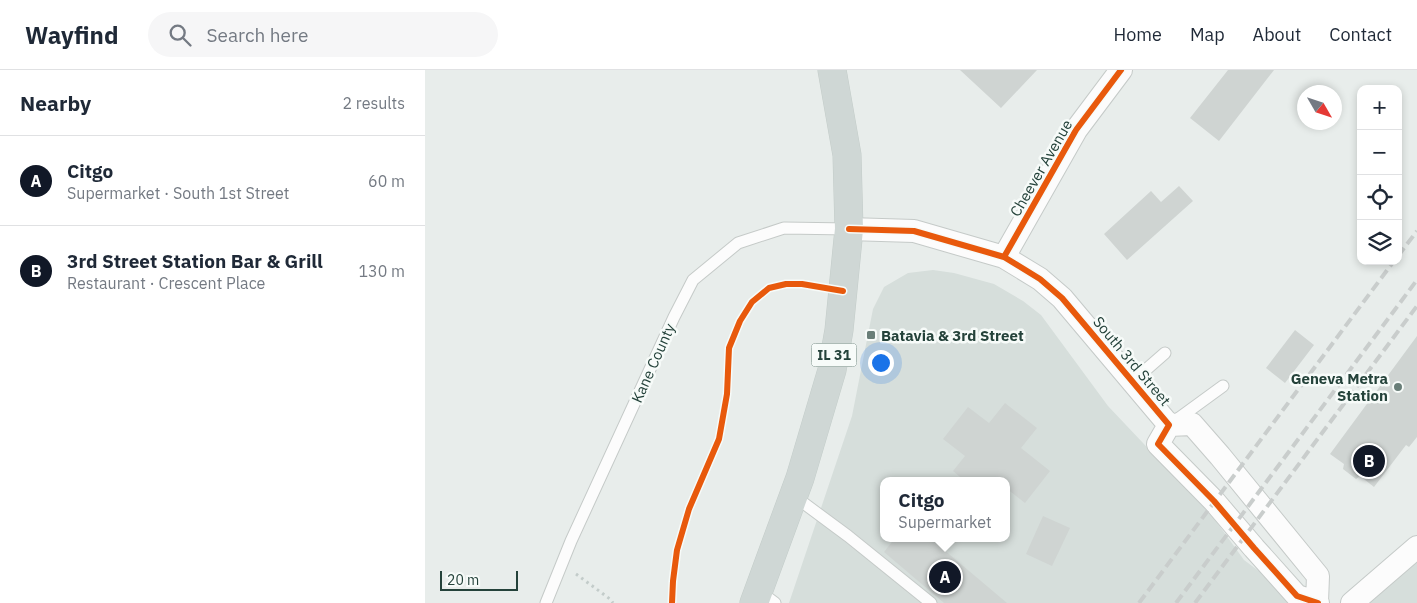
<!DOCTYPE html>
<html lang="en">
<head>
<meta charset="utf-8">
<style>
	:root { --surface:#fff; --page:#f6f6f7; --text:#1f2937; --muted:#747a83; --line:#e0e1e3; --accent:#111827 }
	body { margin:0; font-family:"IBM Plex Sans",sans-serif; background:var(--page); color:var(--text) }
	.controls { position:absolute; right:15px; top:15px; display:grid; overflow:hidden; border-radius:10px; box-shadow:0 2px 8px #0003 }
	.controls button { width:45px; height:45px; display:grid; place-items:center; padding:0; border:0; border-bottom:1px solid var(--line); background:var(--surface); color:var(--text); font:25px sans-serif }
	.compass { position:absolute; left:872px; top:15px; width:45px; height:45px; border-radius:50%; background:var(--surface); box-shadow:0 2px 8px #0003; rotate:129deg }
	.scale { position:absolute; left:15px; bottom:12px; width:78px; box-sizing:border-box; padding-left:5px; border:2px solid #24423a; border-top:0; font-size:14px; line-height:18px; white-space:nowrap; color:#24423a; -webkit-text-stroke:4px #f7fbf9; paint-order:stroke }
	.you { position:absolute; left:455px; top:292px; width:18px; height:18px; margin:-12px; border:4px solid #fff; border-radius:50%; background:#1a73e8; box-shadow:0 0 0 8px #1a73e833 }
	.badge { display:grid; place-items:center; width:32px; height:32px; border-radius:50%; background:var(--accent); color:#fff; font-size:16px; font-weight:700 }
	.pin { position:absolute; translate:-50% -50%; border:2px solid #fff; box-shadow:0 1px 5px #0006 }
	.popup { position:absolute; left:455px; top:407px; width:130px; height:65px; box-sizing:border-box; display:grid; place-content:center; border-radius:10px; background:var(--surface); filter:drop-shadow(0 1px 4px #0005); font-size:16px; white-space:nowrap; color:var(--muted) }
	.popup b { font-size:19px; color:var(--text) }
	.popup::after { content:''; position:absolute; left:50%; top:100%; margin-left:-10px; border:10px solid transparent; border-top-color:var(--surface) }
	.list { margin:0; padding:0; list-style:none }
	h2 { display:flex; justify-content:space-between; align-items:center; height:65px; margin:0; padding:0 20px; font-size:21px }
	h2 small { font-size:16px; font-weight:400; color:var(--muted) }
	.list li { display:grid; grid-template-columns:32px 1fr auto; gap:15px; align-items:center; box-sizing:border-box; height:90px; padding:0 20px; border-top:1px solid var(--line) }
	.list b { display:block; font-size:19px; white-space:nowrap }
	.list p { margin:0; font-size:16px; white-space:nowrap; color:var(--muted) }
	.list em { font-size:16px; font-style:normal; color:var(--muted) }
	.icon { flex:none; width:28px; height:28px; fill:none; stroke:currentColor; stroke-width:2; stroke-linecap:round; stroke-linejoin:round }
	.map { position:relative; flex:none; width:992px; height:533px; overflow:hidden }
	header { display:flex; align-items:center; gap:30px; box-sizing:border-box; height:70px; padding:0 25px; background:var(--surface); border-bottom:1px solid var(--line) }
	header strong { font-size:24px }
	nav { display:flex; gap:28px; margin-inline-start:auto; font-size:18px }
	.search { width:350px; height:45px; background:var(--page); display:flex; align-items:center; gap:12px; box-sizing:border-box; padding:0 18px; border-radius:28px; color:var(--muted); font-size:19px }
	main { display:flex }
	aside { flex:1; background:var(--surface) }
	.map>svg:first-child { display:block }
	.built { fill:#d6dedb; fill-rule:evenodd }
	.building { fill:#cfd4d2 }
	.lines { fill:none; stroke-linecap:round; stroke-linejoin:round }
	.service-casing { stroke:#c5cac8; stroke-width:13 }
	.minor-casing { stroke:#c5cac8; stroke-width:24 }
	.primary-casing { stroke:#c3ccc9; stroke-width:29 }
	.path { stroke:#c3ccca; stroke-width:3; stroke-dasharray:2.5 4; stroke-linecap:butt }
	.service { stroke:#fcfcfc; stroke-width:11 }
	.minor { stroke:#fcfcfc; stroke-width:22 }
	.primary { stroke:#cfd7d5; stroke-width:28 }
	.rail { stroke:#c9cdcc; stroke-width:4; stroke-dasharray:10 5; stroke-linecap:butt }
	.cycleway-casing { stroke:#f7fbf9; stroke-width:9 }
	.cycleway { stroke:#e8590c; stroke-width:6 }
	.poi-dot { fill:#697e78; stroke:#f7fbf9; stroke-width:2 }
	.labels { text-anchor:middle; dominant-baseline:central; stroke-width:5; stroke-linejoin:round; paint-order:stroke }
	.shield { fill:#f7fbf9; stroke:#637a73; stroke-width:1 }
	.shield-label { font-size:14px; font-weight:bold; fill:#24423a }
	.street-label { font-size:15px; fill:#24423a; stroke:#f7fbf9 }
	.poi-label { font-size:15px; font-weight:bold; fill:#24423a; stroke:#f7fbf9; text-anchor:start }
</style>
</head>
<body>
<header>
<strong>Wayfind</strong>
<div class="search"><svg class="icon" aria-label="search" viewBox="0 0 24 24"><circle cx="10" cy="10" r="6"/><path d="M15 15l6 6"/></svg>Search here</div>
<nav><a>Home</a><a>Map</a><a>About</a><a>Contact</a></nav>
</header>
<main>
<aside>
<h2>Nearby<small>2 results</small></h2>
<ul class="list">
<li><span class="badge">A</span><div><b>Citgo</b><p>Supermarket · South 1st Street</p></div><em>60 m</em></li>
<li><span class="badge">B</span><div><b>3rd Street Station Bar &amp; Grill</b><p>Restaurant · Crescent Place</p></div><em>130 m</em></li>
</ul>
</aside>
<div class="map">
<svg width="992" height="533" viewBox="0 0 992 533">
	<rect width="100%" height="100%" fill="#e8edeb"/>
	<path class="built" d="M508,200l21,3 40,11 29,17 18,14 67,91 105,111 31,43 27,20 18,23h-500l63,-187 21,-107 11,-22 24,-14zM459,411h122v57h-122z
		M992,480v53h-62z"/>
	<path class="building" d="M535,0h77l-36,38z
		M803,0h46l-55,71 -29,-23z
		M754,116l14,15 -66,59 -23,-26 47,-43 10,11z
		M870,260l19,15 -29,38 -19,-15z
		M992,266v101l-8,10 -3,-2 -32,42 -14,-11 -4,3 -13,-10 1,-5 -14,-10z
		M580,333l32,25 -16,20 29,23 -25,32 -19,-15v-7h-41l-12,-10 12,-15 -22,-17 25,-32 21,16z
		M618,446l27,12 -18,38 -26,-12z
		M470,468h35l77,65h-63l-60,-51z"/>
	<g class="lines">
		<defs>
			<path id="service" d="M708,311l32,-28
				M750,351l48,-35
				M369,426l54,40 83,67
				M334,521l16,12
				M121,533l25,-62 103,-224 19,-37 45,-37 46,-15 65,1"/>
			<path id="minor" d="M424,159l65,2 90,26 36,22 22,19 107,127
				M579,187l72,-127 45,-60
				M744,355l-11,19 56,57 40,47 43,48 21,7
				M744,355l23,-1 28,32 98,120 -1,26
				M927,533l65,-56"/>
			<path id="primary" d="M329,533l46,-125 32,-108 7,-40 10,-101 -2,-74 -15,-85"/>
		</defs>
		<use href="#service" class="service-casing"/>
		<use href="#minor" class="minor-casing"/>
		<use href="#primary" class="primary-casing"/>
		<path class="path" d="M151,504l34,25 3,4"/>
		<use href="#service" class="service"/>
		<use href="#minor" class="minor"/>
		<use href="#primary" class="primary"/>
		<path class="rail" d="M973,186l19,-25
			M714,533l255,-342
			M751,533l241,-323
			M770,533l222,-297"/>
		<defs>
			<path id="cycleway" d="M424,159l65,2 90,26 36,22 22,19 107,127 -11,19 56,57 40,47 43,48 21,7
				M579,187l72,-127 45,-60
				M247,533l1,-22 4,-31 12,-41 30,-70 8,-45 2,-46 11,-27 12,-19 17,-14 17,-4h16l41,7"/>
		</defs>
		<use href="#cycleway" class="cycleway-casing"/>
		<use href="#cycleway" class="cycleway"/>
	</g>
	<g class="poi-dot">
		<rect x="441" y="260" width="10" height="10" rx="2.5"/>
		<circle cx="973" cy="317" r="5"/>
	</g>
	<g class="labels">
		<rect class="shield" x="386.5" y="273.5" width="45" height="23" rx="4"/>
		<g class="shield-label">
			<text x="409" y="285">IL 31</text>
		</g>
		<g class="street-label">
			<text transform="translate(616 98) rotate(-60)">Cheever Avenue</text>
			<text transform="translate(707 291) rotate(50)">South 3rd Street</text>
			<text transform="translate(228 293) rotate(-66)">Kane County</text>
		</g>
		<g class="poi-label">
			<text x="456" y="265">Batavia &amp; 3rd Street</text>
			<text x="963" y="308" text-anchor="end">Geneva Metra<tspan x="963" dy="17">Station</tspan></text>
		</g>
	</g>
</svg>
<div class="controls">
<button>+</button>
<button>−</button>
<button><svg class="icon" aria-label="locate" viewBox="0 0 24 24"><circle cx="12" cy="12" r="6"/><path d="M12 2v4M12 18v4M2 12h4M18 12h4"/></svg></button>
<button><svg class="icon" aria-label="layers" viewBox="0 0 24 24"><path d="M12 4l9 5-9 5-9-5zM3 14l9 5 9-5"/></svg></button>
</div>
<svg class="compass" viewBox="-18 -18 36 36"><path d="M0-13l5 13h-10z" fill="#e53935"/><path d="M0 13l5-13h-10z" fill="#747a83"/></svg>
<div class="scale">20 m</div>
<div class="you"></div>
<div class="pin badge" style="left:520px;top:507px">A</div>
<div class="popup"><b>Citgo</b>Supermarket</div>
<div class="pin badge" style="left:944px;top:391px">B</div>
</div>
</main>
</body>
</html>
